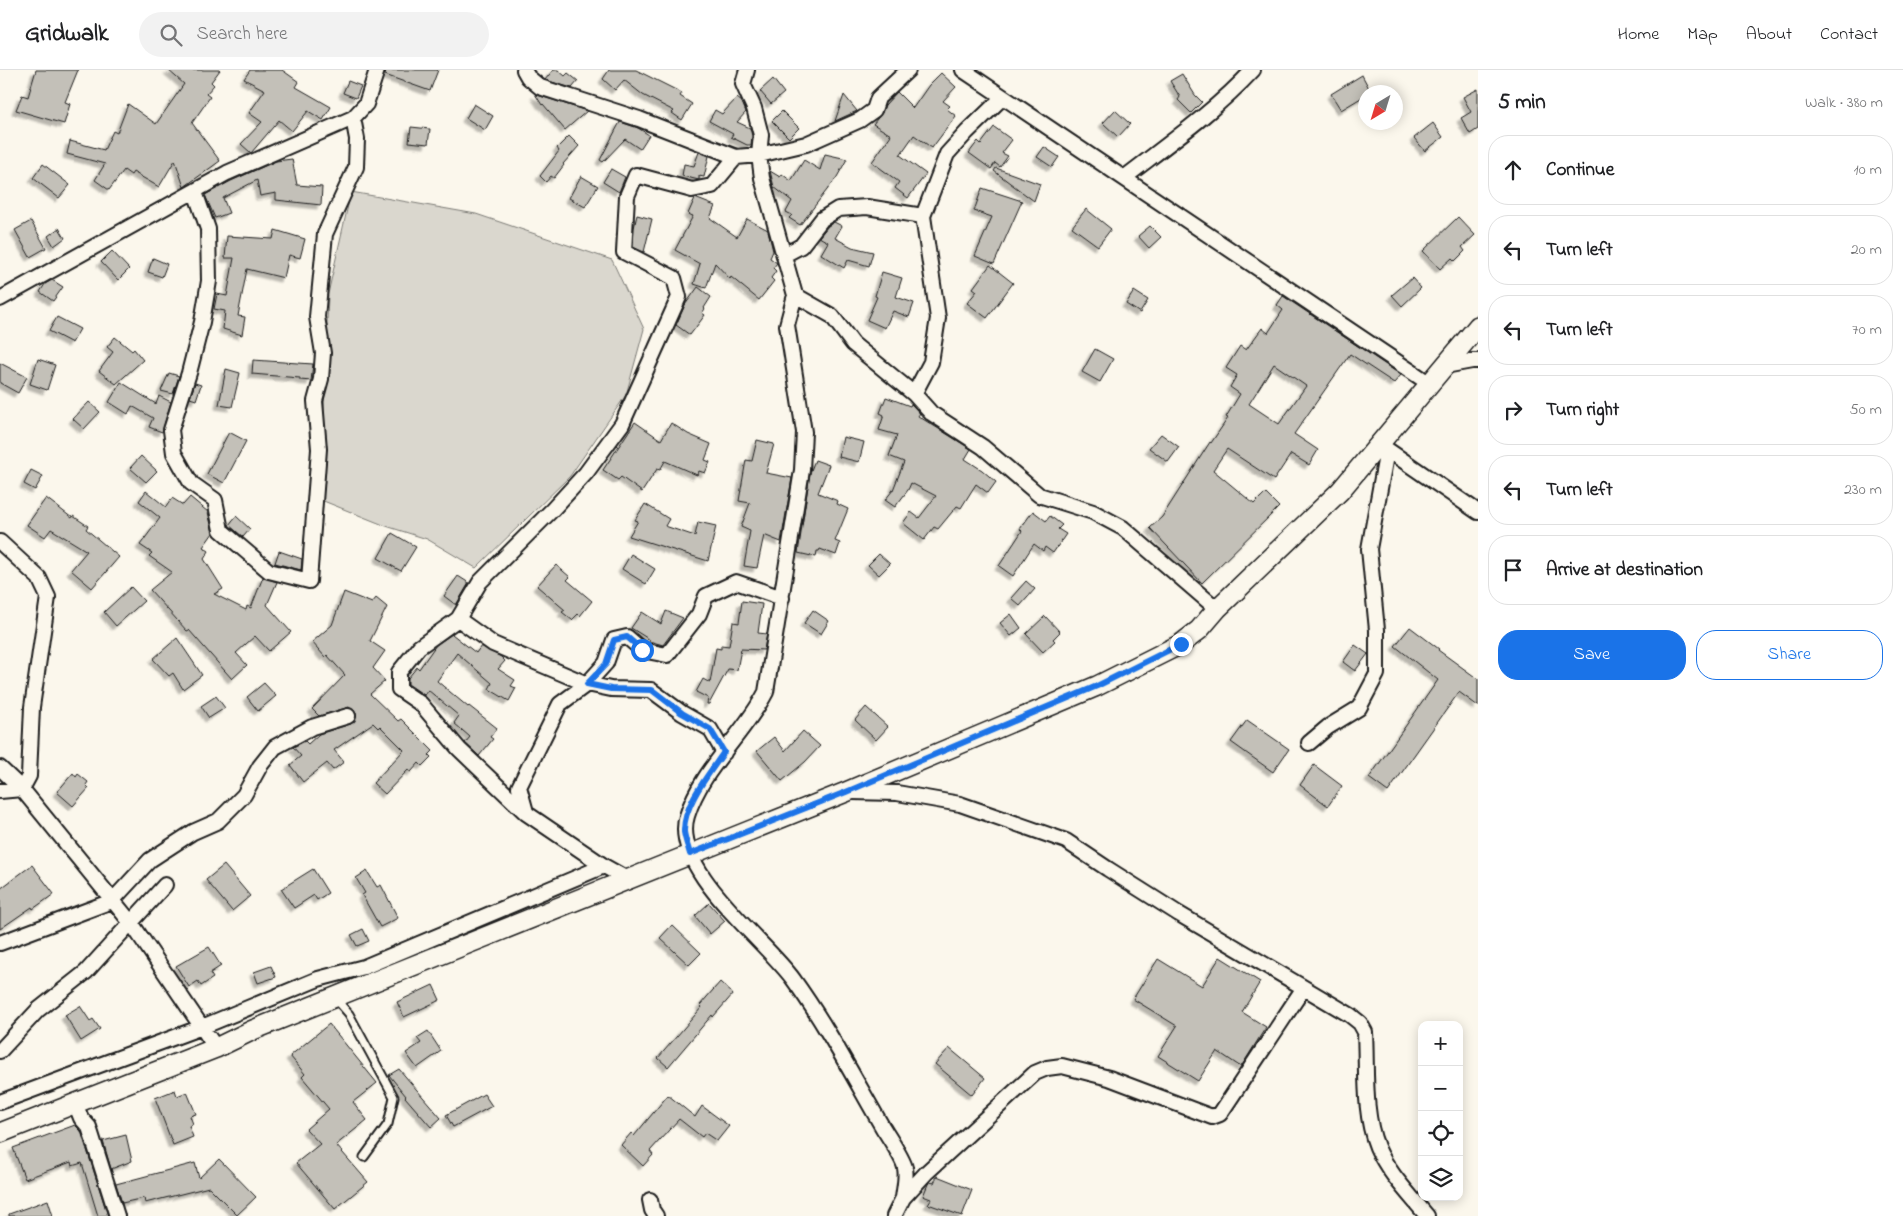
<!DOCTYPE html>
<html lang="en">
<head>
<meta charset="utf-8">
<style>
	:root { --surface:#fff; --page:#f2f2f2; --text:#202124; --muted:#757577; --line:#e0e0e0; --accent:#1a73e8 }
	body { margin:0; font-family:"Indie Flower",sans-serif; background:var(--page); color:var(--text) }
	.controls { position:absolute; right:15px; bottom:15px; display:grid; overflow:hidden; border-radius:10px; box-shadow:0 2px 12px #0003 }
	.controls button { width:45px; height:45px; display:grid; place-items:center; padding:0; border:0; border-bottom:1px solid var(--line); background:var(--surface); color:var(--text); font:25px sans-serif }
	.compass { position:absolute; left:1358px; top:15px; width:45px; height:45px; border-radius:50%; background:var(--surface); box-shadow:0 2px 12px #0003; rotate:218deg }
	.stop { position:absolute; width:15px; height:15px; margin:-11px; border:4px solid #1a73e8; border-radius:50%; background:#fff }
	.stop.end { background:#1a73e8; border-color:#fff; box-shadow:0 1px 5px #0008 }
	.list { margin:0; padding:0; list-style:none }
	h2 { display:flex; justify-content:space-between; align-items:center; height:65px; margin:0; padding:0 20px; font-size:21px }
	h2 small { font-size:16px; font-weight:400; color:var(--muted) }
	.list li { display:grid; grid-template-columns:32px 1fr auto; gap:15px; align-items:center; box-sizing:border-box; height:70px; margin:0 10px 10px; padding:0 10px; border:1px solid var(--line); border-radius:20px }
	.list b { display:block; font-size:19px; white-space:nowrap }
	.list em { font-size:16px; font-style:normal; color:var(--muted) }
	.actions { display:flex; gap:10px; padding:15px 20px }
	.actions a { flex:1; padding:11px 0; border:1px solid var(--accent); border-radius:20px; text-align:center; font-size:18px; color:var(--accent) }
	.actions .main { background:var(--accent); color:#fff }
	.icon { flex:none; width:28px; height:28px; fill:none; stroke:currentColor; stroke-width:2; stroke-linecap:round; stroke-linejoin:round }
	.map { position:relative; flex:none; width:1478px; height:1146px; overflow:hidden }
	header { display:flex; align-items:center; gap:30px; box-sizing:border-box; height:70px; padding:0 25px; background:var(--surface); border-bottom:1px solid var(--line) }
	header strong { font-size:24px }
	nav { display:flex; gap:28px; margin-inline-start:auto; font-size:18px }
	.search { width:350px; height:45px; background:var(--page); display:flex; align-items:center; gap:12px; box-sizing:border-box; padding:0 18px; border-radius:28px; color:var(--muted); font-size:19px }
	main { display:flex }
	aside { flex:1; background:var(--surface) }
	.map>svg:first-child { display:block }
	.green { fill:#dad7ce; stroke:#7b7a75 }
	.building { fill:#c3c0b8; stroke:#1c1c1c; fill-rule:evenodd; filter:url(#shadow) }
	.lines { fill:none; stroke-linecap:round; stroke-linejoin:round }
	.lane-casing { stroke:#1c1c1c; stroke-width:11 }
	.street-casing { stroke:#1c1c1c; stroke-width:18 }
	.secondary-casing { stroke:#1c1c1c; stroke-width:22 }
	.lane { stroke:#fbf7ec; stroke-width:7 }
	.street { stroke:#fbf7ec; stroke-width:14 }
	.secondary { stroke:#fbf7ec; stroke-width:19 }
	.route { stroke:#1a73e8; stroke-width:6 }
</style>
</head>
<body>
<header>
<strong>Gridwalk</strong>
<div class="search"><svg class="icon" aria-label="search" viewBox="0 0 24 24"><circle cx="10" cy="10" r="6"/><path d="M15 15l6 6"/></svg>Search here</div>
<nav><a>Home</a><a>Map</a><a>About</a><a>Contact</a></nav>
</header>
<main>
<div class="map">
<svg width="1478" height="1146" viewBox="0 0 1478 1146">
	<defs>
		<filter id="shadow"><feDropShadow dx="-4" dy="4" stdDeviation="1" flood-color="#0004"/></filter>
	</defs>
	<rect width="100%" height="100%" fill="#fbf7ec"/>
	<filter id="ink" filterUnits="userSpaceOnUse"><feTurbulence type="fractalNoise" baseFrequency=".02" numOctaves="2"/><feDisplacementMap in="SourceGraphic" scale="10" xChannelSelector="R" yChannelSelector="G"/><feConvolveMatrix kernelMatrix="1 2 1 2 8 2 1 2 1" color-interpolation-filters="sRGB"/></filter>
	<g filter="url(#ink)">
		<path class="green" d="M351,122l125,22 136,46 32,69 -18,66 -56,81 -94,92 -49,-29 -41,-13 -65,-26 7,-206z"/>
		<path class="building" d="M36,0h42l-13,32 5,2 -6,20 -48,-14 6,-15 6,2z
			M168,0h52l-9,12 3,3 -8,9 4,3 -18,26 28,38 -36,26 -9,-27 -16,27 -26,-15 -2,3 -7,-5 -15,20 -14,-10 10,-16 -38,-10 3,-13 34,9 9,-19 4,2 11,-29 28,20 28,-40z
			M250,0h32l17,12 -3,5 35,20 -8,13 -15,-9 -16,20 -13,-11 -28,33 -10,-9 21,-22 -13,-9 16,-23 -21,-11z
			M386,0h52l-8,21 -45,-16z
			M553,0h5l7,6 3,-3 10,8 -6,7 -27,-8z
			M609,0h27l46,23 -2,3 12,8 -10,16 -10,-7 2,-2 -31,-16 -19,-15 -9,10 -12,-11z
			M941,3l15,14 -13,14 7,5 -3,3 9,7 -24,32 -18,-13 -14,20 26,19 -18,24 -13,-10 4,-6 -27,-20 19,-27 -18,-11 9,-11 3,-8 12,-13 16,16 16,-23z
			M1182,4l13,21 7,7 -11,11 -13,-13 2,-3 -10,-16z
			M1362,5l9,17h-5v3l-25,15 -10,-16z
			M773,9l11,14 -13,11 -11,-13z
			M348,11l13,5 -5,12 -13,-5z
			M1478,19v40l-8,5 -9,-16 10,-6 -8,-15z
			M535,24l2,1 50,16 -22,19 -22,-26 -1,1z
			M844,25l13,16 -22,10z
			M737,28l5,4 4,10 -9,10 13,6 2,8 -1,9h-4l-16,-8 2,-3 -24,-13 6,-11 7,4z
			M474,34l19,12 -8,14 -19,-12z
			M1115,40l15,14 -12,13 -15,-14z
			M782,41l17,17 -10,10 -17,-17z
			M620,52l18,6 11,7 -9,14 -15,-10 -22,23 -3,-2z
			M1433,53l10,14 -18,14 -11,-13z
			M411,57l19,2 -2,15 -19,-2z
			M994,57l18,13 -10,13 6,3 -8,11 -5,-4 -4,6 -22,-16 9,-12 3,3z
			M569,66l10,10 -16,18 1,1 -10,13 -3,-2 -5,6 -6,-6 19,-25 -2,-3z
			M1044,77l15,10 -7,10 -15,-10z
			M699,82l10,4 -5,21 -5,-1v4l-17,-4 2,-12 10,2z
			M825,84l22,5 -10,18 -37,48 -11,-7 3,-3 -6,-3 6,-11 -18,-14 -4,-16 10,6 2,-3 9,7 13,-21 16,10z
			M292,89l5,26 25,2 -1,18 -45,-5v-7l-16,3 -3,-16 -34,18 6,15 -14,5 -10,-23 26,-14 45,-20z
			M43,94l27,21 -11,13 -26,-20z
			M996,98l44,16 -6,17 -40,-30z
			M611,99l14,8 -6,15 -16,-10z
			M581,106l17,10 -13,21 -16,-9z
			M982,118l40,13 -28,63 -19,-8 17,-39 -18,-6z
			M695,128l20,8 -5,12 27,19 10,-18 21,11 5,21 -3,7 7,5 -4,5 3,3 -5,7 3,3 -15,19 -28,-23 -1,2 -15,-16 -9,25 -12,-4 6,-20 -25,-14 18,-34 -5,-2z
			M1086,139l25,20 -13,17 -26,-19z
			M637,145l15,4 -8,33 -11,-5 1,-19z
			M1458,147l17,18 -13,12 3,4 -10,10 -3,-3 -12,11 -17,-18z
			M31,151l15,27 -16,9 -15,-27z
			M834,152l8,4 -7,12 17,9 21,5 -4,14 -21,-6 -4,8 -23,-14 7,-12 -9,-5 9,-11z
			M1150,156l11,11 -12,11 -11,-12z
			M59,158l6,10 -11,8 -6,-10z
			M275,160l30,9 -5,19 -11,-3 -5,23 -37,-9 -9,47 7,1 -3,18 -19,-6 2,-18 -11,-2 3,-15 10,2 7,-38h-9l2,-22 46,3z
			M112,181l17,18 -11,11 -17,-18z
			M153,188l14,6 -5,13 -14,-5z
			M990,195l23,18 -26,35 -20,-15 10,-12 -4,-3z
			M882,202l20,6 -6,19 18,6 -5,14 -16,-6 -8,17 -18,-8 10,-23 -2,-1z
			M1412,208l9,10 -19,18 -10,-11z
			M52,210l11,7 -10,14 -13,-9 5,-8z
			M698,217l13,10 -7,11 1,1 -3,4 3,2 -15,20 -14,-10 9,-20z
			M1134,221l14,9 -8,13 -14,-9z
			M1283,226l118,79 -7,8 -44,-29 -56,80 24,16 -9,15 -18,-11 -17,26 -47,-31 -14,21 41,34 11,-11 14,14 -77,76 -52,-55 12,-11 48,-75 1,1 17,-25 -2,-1 14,-23 -10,-7 7,-12 -11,-7 14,-22 6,4 16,-22 6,5 15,-23 -6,-5zM1274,294l32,22 -27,38 -30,-20z
			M57,247l23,12 -8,14 -23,-12z
			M115,267l17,14 2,-2 9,11 -27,24 -17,-13 14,-19 -6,-5z
			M1095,279l18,10 -13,23 -18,-10z
			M38,289l17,6 -8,25 -17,-6z
			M253,290l60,4 -2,17 -11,-1v-2l-48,-4z
			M0,293l27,14 -9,16 -18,-10z
			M226,299l14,4 -8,34 -13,-2z
			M169,303l10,3 -6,18 -12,-3z
			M121,312l35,22 3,-8 12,6 -9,30 -13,-5 4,-9 -21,-12 -4,8 -19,-12z
			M195,313l6,2 -5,15 -6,-2z
			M886,327l24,9 1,-2 9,9 -2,3 53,33 -6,10 17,11 14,12 -8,11 -12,-9 -15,24 -4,-2 -19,23 -4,-2 -10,13 -21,-17 8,-11 8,6 17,-22 -25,-13 -3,7 -13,17 -10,-7 8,-10 11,-28 -15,-6 8,-21 -18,-5 5,-15 -4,-2z
			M89,332l11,10 -16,17 -11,-10z
			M635,352l26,18 10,-17 17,11 23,10 -6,16 5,2 -5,11 -6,-2 -2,4 -32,-14 -5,9 -3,-1 -15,23 -21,-15 -3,3 -15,-10z
			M229,362l17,9 -22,42 -17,-9z
			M1161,364l18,13 -11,15 -19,-14z
			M843,367l21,5 -5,20 -20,-5z
			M757,370l17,4 -8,29 26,5 -11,64 -17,-7 -7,33 -13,-2 6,-35 -9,-4 9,-24 -11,-2 7,-41 6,1z
			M141,386l16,15 -11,11 -16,-14z
			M815,390l14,5 -11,28 20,8 -1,3 11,5 -13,32 5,2 -4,12 -16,-6 -1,2h-2l-1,6 -18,-4 12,-80z
			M31,400l12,6 -8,14 -11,-6z
			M146,421l20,16 6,-9 11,7 7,-8 18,15 5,21 -10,14 6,4 -5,8 19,30 -9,5 32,16 1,-4 4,2 12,-31 14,5 -10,23 24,27 -22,19 -14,-15 -19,17 11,12 -15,14 -43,-49 -2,1 -37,-41 22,-18 -23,-16 3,-3 -12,-8 20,-27 -21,-17z
			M46,428l26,20 1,-2 15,10 -2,3 33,28 -27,31 -21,-18 16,-19 -36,-22 -6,8 -18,-12z
			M645,434l24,15 -4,7 30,10 3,-14 18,4 -8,35 -79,-25 9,-15 -3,-1z
			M1033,441l13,10 4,-5 12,9 -4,4 8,5 -13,19 -8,-6 -2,4 -9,-7 -21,32 -14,-10 23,-35 -2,-2z
			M236,446l14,13 -7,8 -14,-12z
			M392,463l24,14 -15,24 -23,-13z
			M279,481l23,8 -1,11 -26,-7z
			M631,484l24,15 -9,15 -24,-15z
			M879,484l11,10 -11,11 -11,-10z
			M556,495l14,12 -3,3 25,21 -12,15 -2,-2 -6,6 -10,-8 3,-2 -28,-24z
			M458,506l11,7 -13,22 -12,-9z
			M1026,511l9,8 -15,17 -9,-8z
			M131,517l13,14 -28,25 -12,-14z
			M344,522l28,11 4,-5 11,9 -17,34 15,10 -12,17 12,13 -15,13 28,27 3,-2 32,32 -4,4 2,2 -9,9 -3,-3 -8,9 -3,-2 -23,24 -12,-11 31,-33 -24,-24 -2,2 -5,-5 -39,27 10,12 -11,8 -6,-7 -24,19 -13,-17 11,-9 -8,-9 12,-6 3,3 11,-10 32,-10 5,-6v-5l-7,-6 -30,9 -7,-7 33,-34 -18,-20 -2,2 -13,-15 20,-17z
			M742,531l20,3 -4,29 9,1 -3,16 -23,-1 -4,21 -9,-1 -19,35h-2l1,-6 -12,-6 7,-13 7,4 6,-35 5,1v-4l8,1 4,-24 6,1z
			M813,540l16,11 -8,13 -17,-11z
			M666,541l17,7 -20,27 -14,-4 1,-1 -19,-12 11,-16 19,12z
			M1011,544l10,14 -10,8 -11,-13z
			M1045,546l15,16 -7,7 2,2 -12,11 -17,-18z
			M1410,557l29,22 -1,1 40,29v27l-19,-14 -71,100 -19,-14 69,-98 -43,-34z
			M452,564l24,19 5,-7 20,11 4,4 -7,8 17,11 -4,6 5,2 -7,13 -20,-12 3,-6 -35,-30 -20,28 31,26 1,-1 28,22 -7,9 3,2 -14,17 -14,-13 5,-6 -16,-14 5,-7 -31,-26 -4,5 -16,-11v-6l9,-11 2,2 17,-24z
			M177,568l25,37 -19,14 -10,-16 -4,3 -16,-17z
			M1355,575l13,9 -13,17 -12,-9z
			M264,613l12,13 -18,15 -11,-14z
			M216,626l9,12 -16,10 -8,-12z
			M866,637l22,20 -12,13 -21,-20z
			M1247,650l42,29 -16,23 -42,-30z
			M803,661l17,15 -15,16 -23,19 -25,-30 17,-14 11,14z
			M1314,695l28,21 -14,20 -28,-21z
			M73,703l3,4 2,-3 10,8 -2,3 3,3 -16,18 -16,-14z
			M32,795l22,29 -21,15 -1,-2 -32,22v-40z
			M224,795l26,31 -18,15 -26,-31z
			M313,799l15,24 -11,7 -3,-5 -20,13 -13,-19z
			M367,801l10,16 4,-2 17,33 -18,9 -18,-32 3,-2 -9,-15z
			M709,833l16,18 -15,13 -15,-18z
			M672,855l29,28 -12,12 -29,-27z
			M363,859l6,12 -12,5 -6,-11z
			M209,877l12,19 -11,7 3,5 -12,8 -3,-5 -9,6 -13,-21z
			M1220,887l40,25 -18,30 24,15 -25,40 -24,-16 -19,30 -40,-25 19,-30 -44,-27 25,-40 44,27z
			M271,896l5,11 -18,6 -4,-11z
			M720,912l13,12 -20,23 -1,-2 -44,52 -10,-9 44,-51 -2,-2z
			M433,915l7,15 -36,17 -7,-15z
			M80,936l10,15 3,-2 7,10 -19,12 -16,-26z
			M329,954l48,59 -24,19 14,18 -31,25 32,37 -33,27 -39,-46 24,-19 -14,-15 23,-20 -27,-32 3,-3 -15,-18z
			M428,961l13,20 -24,17 -11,-15 15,-10 -4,-5z
			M949,978l36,30 -13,17 -37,-31z
			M399,999l42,49 -10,9 -26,-30 1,-1 -17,-21z
			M175,1020l2,6 10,-4 9,22 -6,2 3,8 -4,2 4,11 -20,8 -18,-47z
			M484,1024l8,12 -39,21 -7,-12z
			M668,1025l27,22 7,-11 27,20 -12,15 -12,-8 -3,4 -23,-18 -29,32 3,4 -10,11 -22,-21 10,-12 3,3z
			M75,1055l6,6 27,85h-10l-16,-53 -10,3 -1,-4 -46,17 -12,-31z
			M126,1065l6,26 -21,8 -8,-28z
			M219,1089l37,38 -19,18 -28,-28 -64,16 -1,-5 -22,5 -6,-19 79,-21 4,15z
			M937,1106l35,14 -10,26 -34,-12 3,-5 -8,-3 5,-12 2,-2 4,1z
			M48,1130l5,16h-44v-2z"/>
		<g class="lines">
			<defs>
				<path id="lane" d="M335,928l14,16 45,83 -6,27 -24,33"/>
				<path id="street" d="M524,0l4,7 12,10 99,32 97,38 23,-2 47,-11 54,-24 14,-10 4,-12 30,-28
					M747,0l-4,14 11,24 7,27 -2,20 3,23 33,117 -8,30 17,107 -2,38 -36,222c-22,43 -65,77 -79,124 -17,53 78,124 106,163 34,47 61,99 90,149 5,8 21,32 22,40 2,9 -1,21 -2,30
					M963,0l467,314
					M1124,108c44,-34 91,-67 129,-108
					M195,122l13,37 1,52 -7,41 -13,51 -18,57 3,23 17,30 24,17 6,30 48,41 40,10 10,-132 -4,-48 6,-22 2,-26 -6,-36 8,-83 31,-67 1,-28 -4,-21
					M784,185l17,-9 21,-27 16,-10 29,-2 56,9
					M795,225l37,21 21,28 61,50 17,19 52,34 56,48 54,17 30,16 94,81
					M0,229l227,-126 126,-55 13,-14 11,-34
					M1445,296l27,-5h6
					M914,324l17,-32 7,-44 -15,-102 24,-62 20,-22 36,-35
					M1382,376l96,66
					M0,472l39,36 9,19 -16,110 -3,69 -7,13 -22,2
					M458,549l22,-37 72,-72 34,-37 36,-49 57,-127 -5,-19 -50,-26 3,-56 9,-21 56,15 20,-4 24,-29
					M1309,673l19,-16 31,-19 18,-34v-44l-8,-81 18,-99
					M0,698l22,21 110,135 84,124
					M851,722l46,1 63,11 106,37 42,28 71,45 171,101 10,8 5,9c2,36 -2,81 12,115 11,26 33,48 50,69
					M526,742l-7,-25 41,-83 27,-20 19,-21 8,-23 13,-3 15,13 25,5 32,-41 7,-18 30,-14 46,16
					M629,810l-25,-14 -78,-53 -67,-64 -38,-45 -22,-15v-17l20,-25 39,-28 35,25 94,40 24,5 40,1 31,23 28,16 14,24
					M0,873l112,-42 38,-41 43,-28 25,-11 26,-26 16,-29 15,-19 37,-20 36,-11
					M0,981l38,-41 48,-38 79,-87
					M0,1032l202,-75 116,-48 46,-12 240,-101
					M75,1033l6,15 8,9 28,89
					M650,1130l2,10 4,6
					M894,1146l9,-18 24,-26 108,-99 12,-5 15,-2 47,12 103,39 8,-3 83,-125"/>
				<path id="secondary" d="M0,1063l216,-85 37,-18 593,-238 251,-106 84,-42 18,-14 18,-21 123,-118 138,-165"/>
			</defs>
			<use href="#lane" class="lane-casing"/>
			<use href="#street" class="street-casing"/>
			<use href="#secondary" class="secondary-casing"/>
			<use href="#lane" class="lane"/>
			<use href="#street" class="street"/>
			<use href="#secondary" class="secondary"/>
		</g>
	</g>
	<g class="lines" filter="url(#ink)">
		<path class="route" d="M642,580l-15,-13 -13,3 -8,24 -19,20 24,5 41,1 30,23 28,16 14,23c-15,22 -41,53 -40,80 1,7 4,15 6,22l156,-62 251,-106 84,-42"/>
	</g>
</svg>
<div class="controls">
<button>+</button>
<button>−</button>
<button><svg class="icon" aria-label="locate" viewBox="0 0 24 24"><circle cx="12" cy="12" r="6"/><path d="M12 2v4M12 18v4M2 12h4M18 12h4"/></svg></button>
<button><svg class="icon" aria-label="layers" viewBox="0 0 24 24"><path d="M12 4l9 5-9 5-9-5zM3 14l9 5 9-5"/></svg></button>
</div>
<svg class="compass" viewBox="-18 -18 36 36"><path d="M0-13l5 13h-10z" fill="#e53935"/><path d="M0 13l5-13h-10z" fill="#757577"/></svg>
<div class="stop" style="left:642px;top:580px"></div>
<div class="stop end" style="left:1181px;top:574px"></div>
</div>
<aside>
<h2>5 min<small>Walk · 380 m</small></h2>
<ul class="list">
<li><svg class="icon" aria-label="ahead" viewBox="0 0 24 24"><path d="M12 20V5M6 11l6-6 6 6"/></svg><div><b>Continue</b></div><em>10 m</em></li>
<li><svg class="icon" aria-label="left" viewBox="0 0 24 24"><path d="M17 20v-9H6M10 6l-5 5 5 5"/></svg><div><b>Turn left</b></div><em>20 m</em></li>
<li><svg class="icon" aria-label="left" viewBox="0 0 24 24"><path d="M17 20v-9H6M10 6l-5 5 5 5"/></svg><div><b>Turn left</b></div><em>70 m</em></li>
<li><svg class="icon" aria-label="right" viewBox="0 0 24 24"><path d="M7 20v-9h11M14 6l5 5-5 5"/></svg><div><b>Turn right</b></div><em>50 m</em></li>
<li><svg class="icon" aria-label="left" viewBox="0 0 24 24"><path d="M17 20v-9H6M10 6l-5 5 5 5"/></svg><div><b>Turn left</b></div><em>230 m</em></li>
<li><svg class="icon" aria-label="arrive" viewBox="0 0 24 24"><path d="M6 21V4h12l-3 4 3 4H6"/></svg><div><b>Arrive at destination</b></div></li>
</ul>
<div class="actions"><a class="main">Save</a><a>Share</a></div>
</aside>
</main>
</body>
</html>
